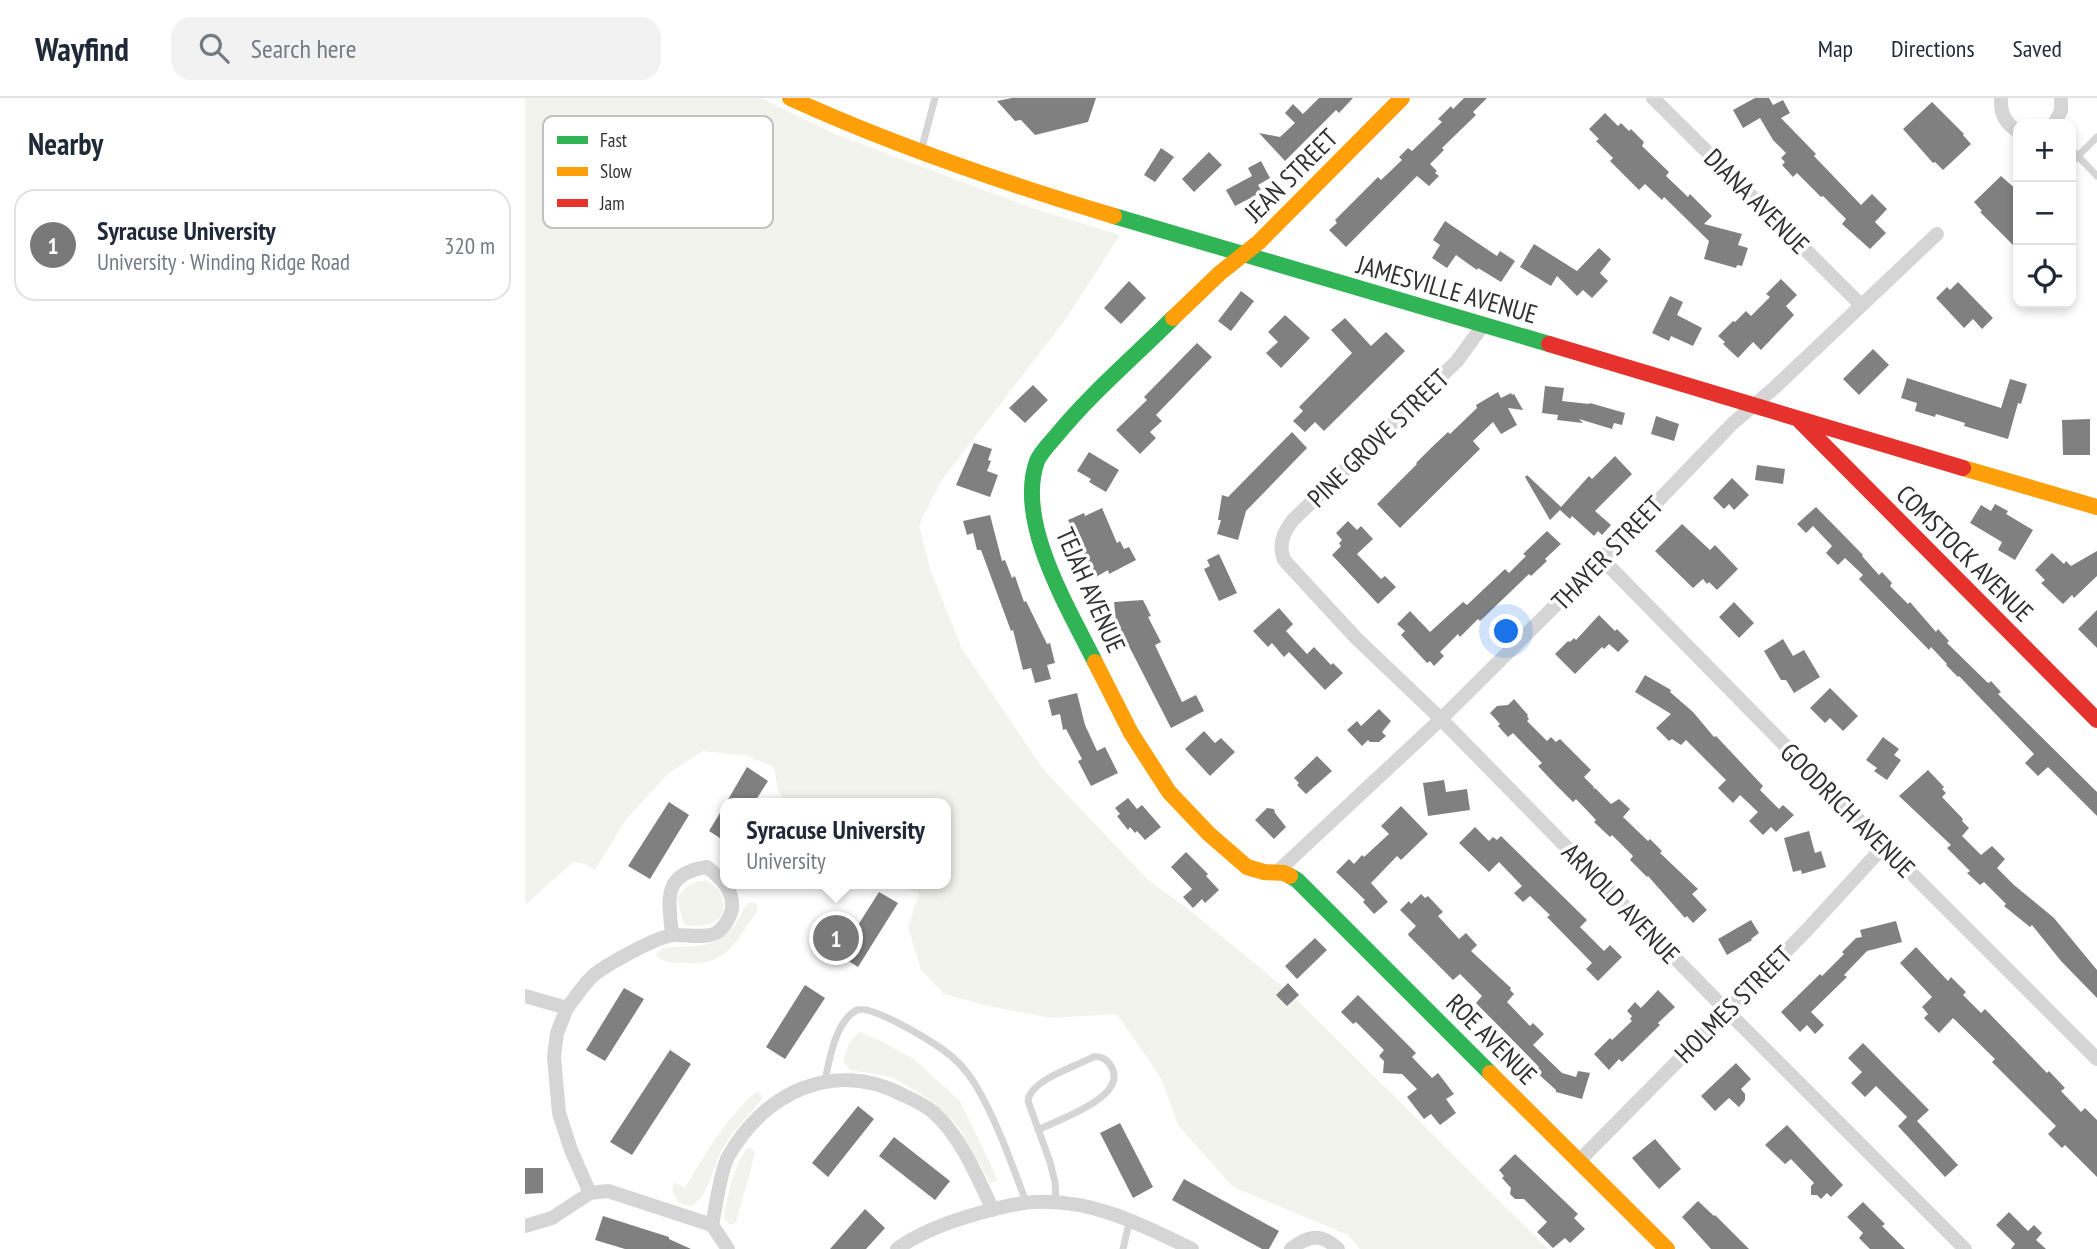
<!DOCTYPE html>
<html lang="en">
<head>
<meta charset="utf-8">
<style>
	:root { --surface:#fff; --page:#f2f2f3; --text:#1f2937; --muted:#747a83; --line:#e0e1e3; --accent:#797979 }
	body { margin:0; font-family:"PT Sans Narrow",sans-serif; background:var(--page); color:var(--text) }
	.controls { position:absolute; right:21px; top:21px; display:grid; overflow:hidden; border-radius:14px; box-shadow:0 4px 10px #0003 }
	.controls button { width:63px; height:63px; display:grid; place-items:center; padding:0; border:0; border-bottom:2px solid var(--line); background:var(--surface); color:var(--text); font:35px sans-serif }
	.you { position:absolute; left:982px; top:534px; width:24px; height:24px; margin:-18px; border:5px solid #fff; border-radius:50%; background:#1a73e8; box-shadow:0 0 0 10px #1a73e833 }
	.badge { display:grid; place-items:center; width:46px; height:46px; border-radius:50%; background:var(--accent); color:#fff; font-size:23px; font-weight:700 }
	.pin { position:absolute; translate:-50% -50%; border:4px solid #fff; box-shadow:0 2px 7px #0006 }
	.popup { position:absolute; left:195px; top:700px; width:231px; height:91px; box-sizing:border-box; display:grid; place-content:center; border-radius:14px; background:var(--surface); filter:drop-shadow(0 2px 5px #0005); font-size:23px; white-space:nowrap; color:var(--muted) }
	.popup b { font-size:26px; color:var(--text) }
	.popup::after { content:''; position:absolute; left:50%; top:100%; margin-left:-14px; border:14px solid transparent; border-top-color:var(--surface) }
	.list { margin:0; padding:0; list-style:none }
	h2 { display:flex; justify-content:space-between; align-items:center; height:91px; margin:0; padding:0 28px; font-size:30px }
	h2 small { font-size:23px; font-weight:400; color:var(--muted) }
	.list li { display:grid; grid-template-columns:46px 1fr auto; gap:21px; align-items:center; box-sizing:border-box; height:112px; margin:0 14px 14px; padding:0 14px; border:2px solid var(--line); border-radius:21px }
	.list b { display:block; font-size:26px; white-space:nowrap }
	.list p { margin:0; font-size:23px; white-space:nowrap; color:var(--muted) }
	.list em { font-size:23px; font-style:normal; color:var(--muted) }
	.icon { flex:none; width:38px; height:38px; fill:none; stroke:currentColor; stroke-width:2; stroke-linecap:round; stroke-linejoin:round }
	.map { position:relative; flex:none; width:1572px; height:1151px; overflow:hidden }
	header { display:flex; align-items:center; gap:42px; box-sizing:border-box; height:98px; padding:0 35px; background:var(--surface); border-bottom:2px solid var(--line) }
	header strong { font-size:33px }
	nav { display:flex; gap:38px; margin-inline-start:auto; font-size:24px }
	.search { width:490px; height:63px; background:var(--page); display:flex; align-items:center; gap:18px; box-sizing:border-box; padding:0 24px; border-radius:21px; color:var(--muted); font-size:26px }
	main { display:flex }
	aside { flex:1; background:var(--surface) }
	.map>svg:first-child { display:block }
	.green { fill:#f1f3ec }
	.building { fill:#808080 }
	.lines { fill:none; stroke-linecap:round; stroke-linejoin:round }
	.lane { stroke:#d5d5d5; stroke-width:7 }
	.street { stroke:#d5d5d5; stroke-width:14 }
	.fast { stroke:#30b455; stroke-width:16 }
	.slow { stroke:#ff9f0a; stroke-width:16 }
	.jam { stroke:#e5322d; stroke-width:16 }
	.labels { text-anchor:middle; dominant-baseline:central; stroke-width:7; stroke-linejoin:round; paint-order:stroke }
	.street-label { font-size:26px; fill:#313131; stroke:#fff }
	.key { fill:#fff; stroke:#c1c1c1; stroke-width:2 }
	.key-label { font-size:19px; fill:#313131 }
</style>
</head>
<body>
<header>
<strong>Wayfind</strong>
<div class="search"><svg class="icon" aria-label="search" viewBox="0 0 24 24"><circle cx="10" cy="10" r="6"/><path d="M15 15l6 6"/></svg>Search here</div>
<nav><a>Map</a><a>Directions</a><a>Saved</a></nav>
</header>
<main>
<aside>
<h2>Nearby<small></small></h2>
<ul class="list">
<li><span class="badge">1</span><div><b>Syracuse University</b><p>University · Winding Ridge Road</p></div><em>320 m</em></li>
</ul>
</aside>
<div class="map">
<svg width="1572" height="1151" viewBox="0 0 1572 1151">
	<rect width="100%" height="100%" fill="#fff"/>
	<path class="green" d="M0,0h236l74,36 197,74 88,27 -55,85 -124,161 -22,44 11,44 32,80 81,120 105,111 44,32 96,79 260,258h-188l-12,-14 -115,-48 -55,-62 -17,-47 -44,-64 -66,4 -62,-12 -45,-12 -23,-24 -13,-43 11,-33 -22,-10h49v-81h-160l-8,-12 -4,-24 -27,-11 -44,-5 -34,22 -42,45 -32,52 -9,-6 -13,-2 -48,43z
		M180,782c14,6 28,26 12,40 -9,7 -23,6 -33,5l-7,-27c7,-11 15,-16 28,-18z
		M226,804l5,2 2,4c-3,7 -7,13 -12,19 -16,27 -31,39 -64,36 -10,0 -20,-1 -26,-8l6,-7c15,-2 44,0 56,-8 7,-3 12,-10 17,-16 6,-7 8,-18 16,-22z
		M335,934l23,10 32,18 45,41 38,79 -8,3 -32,-57 -29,-27 -37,-22 -42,-7 -7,-9c3,-12 7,-22 17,-29z
		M231,994h4l2,7c-14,18 -31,33 -42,54 -8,17 -12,44 -29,53l-12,-3 -7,-13 2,-8 11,6c20,-33 41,-71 71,-96z
		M223,1049l6,3 1,4 -19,68 -6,3 -6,-7c5,-27 8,-49 24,-71z"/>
	<path class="building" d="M487,0h84l-8,24 -53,13 -14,-15 -6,1 -18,-20z
		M794,0h34l-14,15 -3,-3 -51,51 -26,-28 21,4 15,-14 -10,-10 8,-9 10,10z
		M939,0h23l-14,14 3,3 -34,33 2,2 -14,14 7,7 -2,2 4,3 -10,10 -12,-10 -71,71 -17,-17 8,-7 -2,-3 43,-43 3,3 21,-20 -3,-3 9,-9 4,3 30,-29 -4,-3 13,-13 2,3z
		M1230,0h14l4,7 10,-5 7,13 -9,5 35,36 -2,2 47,49 11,-11 15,15 -12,13 11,11 -16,16 -28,-25 4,-5 -23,-23 -2,1 -24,-24 -4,4 -11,-12 3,-3 -4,-4 5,-5 -13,-13 -13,-22 -17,10 -10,-18z
		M1407,4l32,32 -1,1 8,9 -28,26 -8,-8 -2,1 -30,-34z
		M1080,15l13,13 3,-3 8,8 2,-2 13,13 -2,4 27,26 -3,4 22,21 2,-3 22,22 -8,8 38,10 -4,11 10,3 -6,18 -5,-1 -1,3 -32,-9 5,-18 -45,-44 -2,3 -17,-16 -6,6 -29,-29 3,-3 -17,-17 3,-2 -10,-10z
		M636,50l13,9 -19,25 -11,-7z
		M684,54l13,13 -28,27 -12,-13z
		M736,63l9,17 -12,7 4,7 -27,14 -9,-16 26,-14 -4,-8z
		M1476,78l17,15v59l-38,-38 2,-1 -8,-9z
		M920,123l52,35 3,-5 15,10 -14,21 -23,-14 -1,2 -21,-15 -9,13 -15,-10 8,-13 -7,-5z
		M1009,146l43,27 22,-23 12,11 -11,14 8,8 -16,17 -9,-8 -6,6 -20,-20 -6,10 -31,-19z
		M1256,181l16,16 -11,11 8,9 -33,35 -8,-8 -15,16 -15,-14 2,-2 -7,-6 15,-15 2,1 11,-11 5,5 19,-19 -4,-3z
		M604,183l17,17 -25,26 -17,-16z
		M1433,184l35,36 -11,11 -9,-10 -9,9 -28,-30 11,-11 3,3z
		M716,193l13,10 -23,30 -13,-10z
		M1145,198l13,6 -6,13 25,13 -9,18 -22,-10 -2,5 -17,-8z
		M760,217l25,23 -29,30 -15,-15 12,-11 -10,-10z
		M820,220l26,28 15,-14 19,19 -81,80 -9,-9 -10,10 -12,-11 10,-10 -4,-4 53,-54 -21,-23z
		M672,245l15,14 -56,58 6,6 -12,11 6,6 -16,16 -24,-24 31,-30 -3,-3z
		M1348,251l16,16 -30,30 -16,-16z
		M1382,280l94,30 9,-29 17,5 -6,20 -3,-1 -10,36 -44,-13 1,-3 -29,-9 -1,3 -20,-6 2,-8 -16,-5z
		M508,287l15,15 -23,23 -16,-15z
		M1020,288l19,2 -2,13 27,3 1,-1 35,10 -3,12 -8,-2 -2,6 -33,-10 4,4 -26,-3 1,-5 -16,-2z
		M973,294l3,6 10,-5 1,2 2,-1 9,16 -15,-2 9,17 -16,9 -8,-12 -20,19 7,8 -80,79 -23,-24 40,-40 -1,-1 15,-15 17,-16 2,2 27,-26 -1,-3z
		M1131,318l23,8 -5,17 -23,-7z
		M1565,321v36h-27l-1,-35z
		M767,334l15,16 -61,63 -8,29 -21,-6 4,-14h-3l4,-25 6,2z
		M449,345l18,6 -4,11 3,1 -4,10 11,4 -8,22 -34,-12z
		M564,354l30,18 -13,22 -17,-10 2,-3 -14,-8z
		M1090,358l17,18 -37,37 16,14 -9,10 -4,-4 -4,5 -22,-20 -2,3 -10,-9 -10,10 -25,-43 2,-2 34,32 28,-31 3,3z
		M1232,367l28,4 -2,15 -28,-4z
		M1207,380l17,17 -15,15 -5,-6 -5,5 -11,-11z
		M1470,406l13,7 -2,3 27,16 -18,30 -17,-10 4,-8 -32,-19 11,-18 10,6z
		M1291,409l47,48 -1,1 17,19 3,-3 10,11 -2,3 18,18 2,-2 26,30 2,-3 11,12 -2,2 40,39 2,1 2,-2 10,11 -3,2 99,98v24l-49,-49 -10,9 -13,-13 9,-9 -75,-78 -1,1 -12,-12 1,-1 -16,-17 -2,3 -70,-71 4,-4 -18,-17 -7,7 -12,-12 6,-7 -19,-20 -7,7 -9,-9z
		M577,410l15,35 3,-2 4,8 5,-2 7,13 -27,14 -1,-4 -12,7 -28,-57 16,-7 1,3z
		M465,417l12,46 3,-1 7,18 3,-2 9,26 2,-1 21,43 3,-1 5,20 -8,2 4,14 -16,4 -4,-15 -8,2 -10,-40 -2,1 -30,-81h-4l-4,-17 -6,2 -4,-14z
		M823,423l9,9 4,-4 12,13 -16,15 24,25 4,-3 11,11 -18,17 -46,-49 9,-9 -2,-3 3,-3 -6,-7z
		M1157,426l28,26 5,-5 23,24 -21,21 -8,-8 -2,2 -4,-5 -10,9 -38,-37z
		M1022,433l14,13 -16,15 2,2 -16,15 -2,-2 -49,47 -2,-2 -18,18 -2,-3 -18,18 4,4 -10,10 -4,-5 -3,2 -26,-28 4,-4 -8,-7 13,-13 20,21 33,-30 4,3 38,-36 4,4 17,-17 -3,-2z
		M1572,453v25l-23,22 -2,-3 -9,9 -22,-21 4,-3 -10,-10 17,-17 12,11 2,-3 5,5z
		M694,456l18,39 -18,8 -15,-32 6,-3 -3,-6z
		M618,502l8,16 -3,1 13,25 -6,3 27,57 14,-7 8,16 -33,17 -55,-107 -2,-19z
		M1209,504l20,21 -15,15 -20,-21z
		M754,510l14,16 -7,7 21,23 7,-7 17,18 2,-2 10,10 -18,17 -36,-38 -5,5 -12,-14 -4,4 -15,-16z
		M1572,512v38l-19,-19z
		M1074,517l16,16 2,-2 12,12 -11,11 -9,-8 -5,5 -2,-2 -27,27 -20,-20 13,-13 2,1 4,-4 2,2z
		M1258,541l10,17 11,-6 16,27 -26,16 -8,-13h-5l-17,-29z
		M1120,577l26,15 -1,2 23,20 21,25 2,-1 47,50 -3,4 19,19 4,-4 11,10 -18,17 -5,-5 -8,8 -14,-14 9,-9 -18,-17 -7,8 -15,-15 8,-8 -40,-40 -5,5 -9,-6 -3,2 -13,-13 15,-14 -36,-22z
		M1305,590l28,28 -15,15 -13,-13 -5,5 -15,-15z
		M552,595l8,32 12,26 8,-4 13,26 -27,13 -13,-25 4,-2 -16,-30 -3,1 -3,-16 -8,2 -4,-16z
		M989,601l14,16 -1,1 2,3 -2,2 20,20 4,-4 5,5 4,-3 31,31 -7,7 10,10 -1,2 2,-1 16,16 8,-5 11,10 -7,8 25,24 2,-2 12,12 -2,2 38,36 -6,5 15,16 -14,13 -6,-7 -2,2 -37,-42 -1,1 -17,-17 3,-4 -21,-21 -2,2 -16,-15 2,-2 -20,-21 -3,3 -16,-16 -19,-20 4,-3 -29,-30 -5,4 -10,-11 2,-2 -10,-11 7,-7 11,-1z
		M854,611l12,12 -9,11 4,4 -7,6h-9l-2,-2 -6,6 -15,-16 10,-9 4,5z
		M679,633l11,12 6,-5 14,14 -25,24 -25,-27z
		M1358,639l16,12 -5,6 7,5 -14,20 -13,-9 3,-3 -11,-8z
		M792,658l15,15 -26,23 -9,-9 2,-2 -5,-5z
		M222,669l21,14 -14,22h-28z
		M1403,672l16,17 -2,2 4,4 -4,4 21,22 -1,2 7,7 -7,8 19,19 11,-9 13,13 -8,9 17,17 40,33 43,52v28l-36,-37 -29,-36 -2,2 -26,-21 2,-2 -22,-22 -4,3 -13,-12 3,-2 -23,-23 4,-3 -52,-49z
		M919,682l2,12 21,-3 3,21 -42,6 -5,-33z
		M603,700l9,11 5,-4 19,22 -16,13 -8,-9 -2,2 -5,-6 -2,3 -11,-14 3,-2 -5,-6z
		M144,704l20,13 -39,64 -22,-13z
		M201,705v39l-17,-11z
		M876,708l27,28 -27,26 -4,-4 -26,27 17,19 -14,12 -11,-12 2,-2 -29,-28 13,-13 5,5 8,-9 2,2 25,-23 -8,-8z
		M742,710l7,1 1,4 11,14 -12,12 -19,-19z
		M950,729l14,14 4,-4 4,3 4,-4 86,84 -7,7 24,24 6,-6 12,12 -24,24 -12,-12 6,-6 -45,-46 3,-2 -20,-19 -7,6 -9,-9 8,-7 -23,-24 -10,10 -30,-29z
		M1284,733l6,22 6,-2 5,16 -24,7 -1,-4 -8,2 -9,-34z
		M661,754l22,22 -2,2 13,14 -14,13 -3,-4 -9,9 -10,-11 9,-8 -21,-22z
		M354,794l19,11 -40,64 -19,-12z
		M896,796l4,4 3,-2 15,16 -5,4 21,23 7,-6 11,12 -6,6 40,37 -1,2 4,4 -7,8 23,24 3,-3 11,11 -11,11 29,28 14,4 2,-6 12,2 -8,26 -26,-7v-2l-21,-19 4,-4 -63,-64 6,-7 -22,-22 -7,6 -44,-44 -1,-2 8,-8 -16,-16 9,-9 2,3z
		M1226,822l8,13 -8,6 1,1 -25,15 -9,-16z
		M1371,823l6,21 -35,9 -23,24 3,2 -36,35 13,13 -9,9 -8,-9 -7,7 -19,-20 39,-38 2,2 22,-22 -2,-2 14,-14 6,-1 -2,-7z
		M790,840l12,12 -30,29 -12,-13z
		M1391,849l32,34 3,-4 15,15 -3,3 18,18 4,-4 62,64 2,-2 16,17 -4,3 20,21 4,-4 12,12v57l-32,-32 -3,3 -14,-14 8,-8 -64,-64 3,-3 -42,-41 -14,15 -15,-15 4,-4 -6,-7 10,-10 -32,-34z
		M763,885l11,12 -12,11 -11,-11z
		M280,887l20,13 -40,61 -19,-12z
		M99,890l20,11 -39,62 -19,-11z
		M1133,892l17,17 -17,16 2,2 -38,37 -3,-3 -10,11 -15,-16 16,-16 2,2 20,-19 -2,-2 2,-3 -5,-5 8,-9 6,6z
		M833,897l58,58 -4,4 20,21 6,-5 16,21 -8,5 10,14 -16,12 -9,-11 -7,5 -17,-22 10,-8 -15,-15 -19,-1 1,-12 -5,-5 5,-6 -28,-28 -3,2 -12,-12z
		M1338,945l66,67 -12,11 41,44 -13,12 -47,-51 9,-9 -31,-31 -11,11 -14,-14 11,-11 -14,-14z
		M145,952l21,14 -59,91 -22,-13z
		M1211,965l15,16 -10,10 4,5v6l-6,7 -10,-9 -14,13 -14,-15z
		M333,1008l16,13 -46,58 -16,-14z
		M595,1025l33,64 -20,11 -33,-65z
		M1262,1027l56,60 -12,12 -4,-4 -6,6 -4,-4h-6v-9l3,-3 -23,-24 -6,5 -20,-19z
		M369,1039l56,44 -15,19 -56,-44z
		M1130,1041l26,30 -22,20 -27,-31z
		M990,1056l63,60 -4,4 11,11 -15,14 -5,-5 -12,10 -16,-16 10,-10 -23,-23h-9l-5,-5 1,-6 -9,-10 2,-2 -5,-6z
		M0,1070h18v25l-18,1z
		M659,1081l95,52 -10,18h-7l-90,-49z
		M1173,1103l16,15 1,-1 34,34h-38l-29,-32z
		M1338,1104l22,22 -3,2 23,23h-35l-11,-11 4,-5 -16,-16z
		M340,1111l20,19 -19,21h-36z
		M1484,1114l19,19 6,-6 8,8 -6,7 10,9h-35l4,-5 -19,-19z
		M78,1118l66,21v2l22,10h-66l-30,-9z"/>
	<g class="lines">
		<path class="lane" d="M1546,51l26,27
			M396,53l14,-53
			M1546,65l26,-26
			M300,983c4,-21 11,-61 32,-71 14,-6 72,30 85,39 13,9 25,22 33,35 22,37 36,78 51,118
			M513,1032c21,-11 98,-35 70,-68 -5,-5 -9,-6 -15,-5 -18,10 -63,23 -65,44l22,61 5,20 1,20
			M598,1151l7,-30"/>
		<path class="street" d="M1128,0l207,206
			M1476,0c-1,15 4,26 17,33
			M1529,26l7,-13v-13
			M959,226l-27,37 -164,159c-10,12 -15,25 -9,40l72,78 85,81 285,291 239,239
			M1077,461l282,287 213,213
			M752,774l164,-153 161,-160 131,-136 40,-34 164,-155
			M0,898l42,12c9,-11 17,-25 28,-34 13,-10 61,-37 78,-39 13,-1 30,4 43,-2 4,-2 9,-8 11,-12 14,-22 -2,-40 -20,-54 -46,7 -38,33 -35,68
			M42,910l-10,25 -3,24 5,56 12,37 19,43
			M1055,1062l226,-229 78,-85
			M187,1127c4,-18 8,-53 16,-68 36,-65 106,-98 175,-62 11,5 24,11 32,19 26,23 43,65 58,96
			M0,1128l27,-8 38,-25 18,-2 104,34 16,24
			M372,1151c23,-17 51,-27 79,-35 18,-5 38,-11 58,-12 59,-3 106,22 158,47
			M766,1151c17,-14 31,-16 47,0"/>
		<path class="fast" d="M589,118l435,128
			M570,564c-26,-53 -80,-140 -58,-201 4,-9 12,-17 19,-25 35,-43 78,-79 117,-118
			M765,778l7,4 193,193"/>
		<path class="slow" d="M265,0c105,48 214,85 324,118
			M648,220l47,-45 39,-31 143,-144
			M1438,370l134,39
			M570,564l36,71 38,59 40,42 38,33 17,5 20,1 6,3
			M965,975l177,176"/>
		<path class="jam" d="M1024,246l414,124
			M1275,323l297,299"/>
	</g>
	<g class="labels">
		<g class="street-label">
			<text transform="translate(766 77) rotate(-45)">JEAN STREET</text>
			<text transform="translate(1232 103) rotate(45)">DIANA AVENUE</text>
			<text transform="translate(922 191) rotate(16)">JAMESVILLE AVENUE</text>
			<text transform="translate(853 340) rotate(-44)">PINE GROVE STREET</text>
			<text transform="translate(1082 455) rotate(-46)">THAYER STREET</text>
			<text transform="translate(1440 455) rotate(45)">COMSTOCK AVENUE</text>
			<text transform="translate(566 492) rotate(66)">TEJAH AVENUE</text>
			<text transform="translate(1323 712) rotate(45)">GOODRICH AVENUE</text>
			<text transform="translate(1096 805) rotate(46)">ARNOLD AVENUE</text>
			<text transform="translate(1208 906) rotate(-45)">HOLMES STREET</text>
			<text transform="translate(967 941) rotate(45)">ROE AVENUE</text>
		</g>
	</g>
	<rect x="18" y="18" width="230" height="112" rx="10" class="key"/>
	<rect x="32" y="38" width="31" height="8" fill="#30b455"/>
	<rect x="32" y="69" width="31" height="9" fill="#ff9f0a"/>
	<rect x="32" y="101" width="31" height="8" fill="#e5322d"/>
	<g class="key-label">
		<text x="75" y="49">Fast</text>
		<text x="75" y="80">Slow</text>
		<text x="75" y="112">Jam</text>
	</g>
</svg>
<div class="controls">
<button>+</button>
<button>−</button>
<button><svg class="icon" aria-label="locate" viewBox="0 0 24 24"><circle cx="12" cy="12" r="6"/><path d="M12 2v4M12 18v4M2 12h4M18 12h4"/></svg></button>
</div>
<div class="you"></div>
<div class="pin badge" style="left:311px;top:840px">1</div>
<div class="popup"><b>Syracuse University</b>University</div>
</div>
</main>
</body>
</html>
